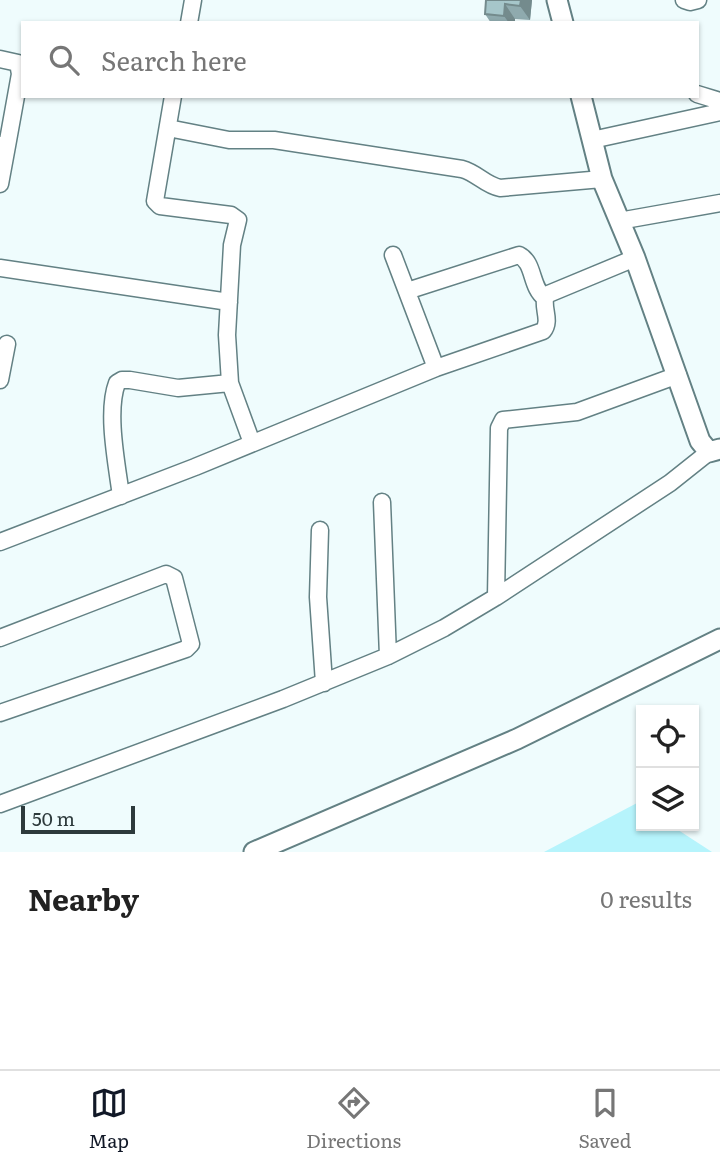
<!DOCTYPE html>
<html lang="en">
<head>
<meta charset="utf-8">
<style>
	:root { --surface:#fff; --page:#f6f6f6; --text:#222; --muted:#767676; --line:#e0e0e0; --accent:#111827 }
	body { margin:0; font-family:Literata,serif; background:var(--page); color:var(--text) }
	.controls { position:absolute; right:21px; bottom:21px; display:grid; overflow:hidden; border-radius:0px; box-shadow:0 2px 5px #0004 }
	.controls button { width:63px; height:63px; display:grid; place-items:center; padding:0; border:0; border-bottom:2px solid var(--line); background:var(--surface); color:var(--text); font:35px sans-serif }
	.scale { position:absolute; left:21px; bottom:18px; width:114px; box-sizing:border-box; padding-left:7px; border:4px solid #2d3a3c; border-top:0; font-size:19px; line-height:24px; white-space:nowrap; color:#2d3a3c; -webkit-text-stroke:5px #effcfd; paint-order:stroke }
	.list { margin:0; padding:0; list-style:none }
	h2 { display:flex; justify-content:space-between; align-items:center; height:91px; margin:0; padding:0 28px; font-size:30px }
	h2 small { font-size:23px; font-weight:400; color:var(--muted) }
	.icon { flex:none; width:38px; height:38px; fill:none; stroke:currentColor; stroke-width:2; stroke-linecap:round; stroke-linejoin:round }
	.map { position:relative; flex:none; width:720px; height:852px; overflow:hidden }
	.search { position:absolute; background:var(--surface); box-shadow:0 2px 5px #0004; left:21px; right:21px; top:21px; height:77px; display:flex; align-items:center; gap:18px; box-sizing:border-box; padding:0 24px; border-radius:0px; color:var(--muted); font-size:26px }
	.sheet { height:217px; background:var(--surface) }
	nav { display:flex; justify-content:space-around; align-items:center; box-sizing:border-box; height:98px; border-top:2px solid var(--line); background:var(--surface); font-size:19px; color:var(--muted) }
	nav a { display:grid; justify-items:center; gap:4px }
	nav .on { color:var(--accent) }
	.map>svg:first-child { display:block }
	.green { fill:#b6f4fc }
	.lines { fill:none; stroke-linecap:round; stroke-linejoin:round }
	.minor-casing { stroke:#638184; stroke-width:19 }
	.tertiary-casing { stroke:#638184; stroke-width:23 }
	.minor { stroke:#fff; stroke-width:16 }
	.tertiary { stroke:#fff; stroke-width:19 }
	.wall { fill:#8faaae }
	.shaded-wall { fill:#748b8d }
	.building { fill:#a6c6ca; stroke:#748b8d; stroke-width:2 }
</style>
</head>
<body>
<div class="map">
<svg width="720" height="852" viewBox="0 0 720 852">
	<rect width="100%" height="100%" fill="#effcfd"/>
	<path class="green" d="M637,803l4,3v20h31l40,26h-168z"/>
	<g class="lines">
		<defs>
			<path id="minor" d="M684,0l6,2 8,-2
				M189,23l4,-23
				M0,59l18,4 2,11 -13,72 -7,-1
				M697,94l23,7
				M173,96l-18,105 5,5 71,9 7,5 -6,25 -5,90 3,48 22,60
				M168,128l61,12h45l188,29c15,4 23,16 38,19l102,-9
				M592,140l128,-28
				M0,184l7,-38
				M619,221l101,-18
				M393,255l43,113
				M0,268l229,34
				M407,291l112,-36c16,8 11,32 26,43
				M0,380l7,-36
				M121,496c-4,-31 -15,-84 -4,-113l5,-3h8l48,8 52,-5
				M382,502l6,154
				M320,530l-2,67 6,86
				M0,542l195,-75 241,-99 107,-37c9,-11 -2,-24 3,-36l89,-37
				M496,597l3,-169 4,-8 74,-8 101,-37
				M0,638l166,-64 8,4 17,66 -5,5 -186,64
				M0,804l283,-105 105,-43 56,-28 52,-31 174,-114 39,-31"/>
			<path id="tertiary" d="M557,0l6,23
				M581,96l21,83 33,79 65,183 9,11 11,-3
				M254,852l263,-113 203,-100"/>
		</defs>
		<use href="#minor" class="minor-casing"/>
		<use href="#tertiary" class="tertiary-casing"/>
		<use href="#minor" class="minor"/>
		<use href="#tertiary" class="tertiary"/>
	</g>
	<path class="wall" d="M486,0h46l-2,20 -15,-1v4h-24l-6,-9z"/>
	<path class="shaded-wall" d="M521,0h11l-2,20 -10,-14z
		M505,4l10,15v4h-6l-5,-7z"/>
	<path class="building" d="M486,0h35l-1,6 -15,-2 -1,12 -19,-2z"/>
</svg>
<div class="controls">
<button><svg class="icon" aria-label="locate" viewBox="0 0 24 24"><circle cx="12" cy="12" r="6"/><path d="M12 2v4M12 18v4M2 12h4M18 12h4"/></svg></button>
<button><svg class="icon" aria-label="layers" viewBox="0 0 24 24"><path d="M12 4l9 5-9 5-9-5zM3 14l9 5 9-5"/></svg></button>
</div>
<div class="scale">50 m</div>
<div class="search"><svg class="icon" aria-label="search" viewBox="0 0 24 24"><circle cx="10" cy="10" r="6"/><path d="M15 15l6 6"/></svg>Search here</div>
</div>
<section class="sheet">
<h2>Nearby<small>0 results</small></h2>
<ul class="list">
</ul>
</section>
<nav>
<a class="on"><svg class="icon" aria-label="map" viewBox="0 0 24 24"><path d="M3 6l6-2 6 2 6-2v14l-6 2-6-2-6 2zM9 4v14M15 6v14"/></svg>Map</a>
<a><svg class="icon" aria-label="directions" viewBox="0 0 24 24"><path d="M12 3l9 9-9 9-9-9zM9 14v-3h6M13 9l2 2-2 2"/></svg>Directions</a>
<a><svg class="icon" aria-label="saved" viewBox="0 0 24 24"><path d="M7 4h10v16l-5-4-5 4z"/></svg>Saved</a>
</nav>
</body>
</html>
